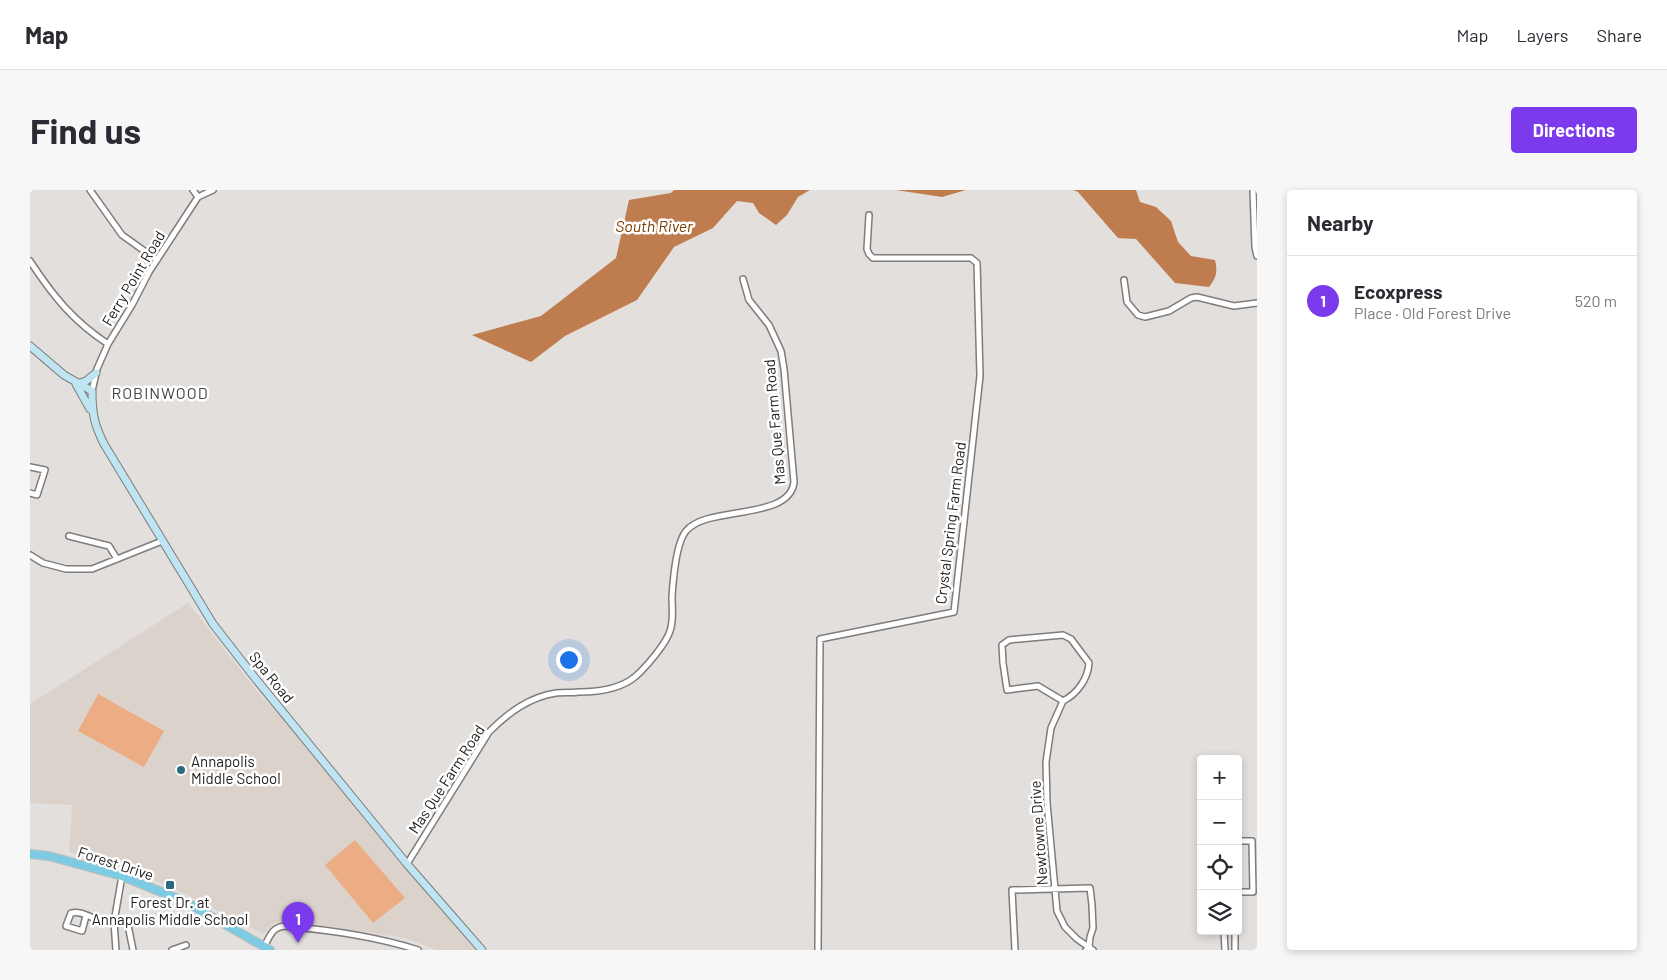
<!DOCTYPE html>
<html lang="en">
<head>
<meta charset="utf-8">
<style>
	:root { --surface:#fff; --page:#f7f7f7; --text:#2b2b33; --muted:#7c7c81; --line:#e1e1e2; --accent:#7c3aed }
	body { margin:0; font-family:Barlow,sans-serif; background:var(--page); color:var(--text) }
	.controls { position:absolute; right:15px; bottom:15px; display:grid; overflow:hidden; border-radius:5px; box-shadow:0 2px 8px #0003 }
	.controls button { width:45px; height:45px; display:grid; place-items:center; padding:0; border:0; border-bottom:1px solid var(--line); background:var(--surface); color:var(--text); font:25px sans-serif }
	.you { position:absolute; left:538px; top:469px; width:18px; height:18px; margin:-12px; border:4px solid #fff; border-radius:50%; background:#1a73e8; box-shadow:0 0 0 8px #1a73e833 }
	.badge { display:grid; place-items:center; width:32px; height:32px; border-radius:50%; background:var(--accent); color:#fff; font-size:16px; font-weight:700 }
	.pin { position:absolute; translate:-50% -41px; filter:drop-shadow(0 1px 2px #0008) }
	.pin::after { content:''; position:absolute; top:26px; width:18px; height:15px; background:inherit; clip-path:polygon(0 0,100% 0,50% 100%) }
	.list { margin:0; padding:0; list-style:none }
	h2 { display:flex; justify-content:space-between; align-items:center; height:65px; margin:0; padding:0 20px; font-size:21px }
	h2 small { font-size:16px; font-weight:400; color:var(--muted) }
	.list li { display:grid; grid-template-columns:32px 1fr auto; gap:15px; align-items:center; box-sizing:border-box; height:90px; padding:0 20px; border-top:1px solid var(--line) }
	.list b { display:block; font-size:19px; white-space:nowrap }
	.list p { margin:0; font-size:16px; white-space:nowrap; color:var(--muted) }
	.list em { font-size:16px; font-style:normal; color:var(--muted) }
	.icon { flex:none; width:28px; height:28px; fill:none; stroke:currentColor; stroke-width:2; stroke-linecap:round; stroke-linejoin:round }
	.map { position:relative; flex:none; width:1227px; height:760px; overflow:hidden; border-radius:5px }
	header { display:flex; align-items:center; gap:30px; box-sizing:border-box; height:70px; padding:0 25px; background:var(--surface); border-bottom:1px solid var(--line) }
	header strong { font-size:24px }
	nav { display:flex; gap:28px; margin-inline-start:auto; font-size:18px }
	.intro { display:flex; align-items:center; justify-content:space-between; box-sizing:border-box; height:120px; padding:0 30px }
	h1 { margin:0; font-size:35px }
	.button { padding:12px 22px; border-radius:5px; background:var(--accent); color:#fff; font-size:18px; font-weight:700 }
	main { display:flex; gap:30px; padding:0 30px }
	aside { flex:1; background:var(--surface); border-radius:5px; box-shadow:0 2px 8px #0003 }
	.map>svg:first-child { display:block }
	.built { fill:#dcd2cc }
	.green { fill:#ecad84 }
	.water { fill:#bf7d4f }
	.lines { fill:none; stroke-linecap:round; stroke-linejoin:round }
	.street-casing { stroke:#7f7c7b; stroke-width:8 }
	.secondary-casing { stroke:#7f7c7b; stroke-width:9 }
	.primary-casing { stroke:#bdbdbc; stroke-width:10 }
	.street { stroke:#fff; stroke-width:5 }
	.secondary { stroke:#bee5f1; stroke-width:7 }
	.primary { stroke:#7dcbe3; stroke-width:8 }
	.poi-dot { fill:#2b697f; stroke:#fff; stroke-width:2 }
	.labels { text-anchor:middle; dominant-baseline:central; stroke-width:5; stroke-linejoin:round; paint-order:stroke }
	.street-label { font-size:15px; fill:#232221; stroke:#fff }
	.poi-label { font-size:15px; fill:#232221; stroke:#fff; text-anchor:start }
	.water-label { font-size:16px; font-style:italic; fill:#7c3d02; stroke:#fff }
	.neighbourhood-label { font-size:16px; letter-spacing:1px; fill:#474543; stroke:#fff }
</style>
</head>
<body>
<header>
<strong>Map</strong>
<nav><a>Map</a><a>Layers</a><a>Share</a></nav>
</header>
<div class="intro"><h1>Find us</h1><a class="button">Directions</a></div>
<main>
<div class="map">
<svg width="1227" height="760" viewBox="0 0 1227 760">
	<rect width="100%" height="100%" fill="#e2dfdd"/>
	<path class="built" d="M158,413l73,93 50,49 167,205h-41l-32,-12 -109,-16 -22,1 -11,11 -76,-39 -35,-16 -41,-16 -42,-11 3,-47 -42,-2v-99z"/>
	<path class="green" d="M68,504l66,37 -20,36 -66,-36z
		M325,650l50,58 -32,25 -48,-58z"/>
	<path class="water" d="M644,0h136l-12,7 -11,18 -11,10 -17,-12 -6,-10 -16,-2 -24,27 -39,19 -37,53 -72,36 -34,26 -59,-27 69,-19 75,-58 13,-58 42,-7z
		M866,0h70l-24,7z
		M1043,0h63l4,12 16,5 15,14 7,21 13,14 24,4c3,12 1,18 -6,27l-34,-4 -39,-44 -18,-1 -40,-46z"/>
	<g class="lines">
		<defs>
			<path id="street" d="M60,0l32,45 35,25
				M163,0l5,7
				M1223,0l2,57 2,9
				M0,71c23,35 43,60 78,83
				M1094,90l3,22 11,13 7,2 24,-6 22,-13 6,-1 37,9 23,-3
				M62,201l5,-22 11,-25 24,-39 17,-33 49,-75 15,-7
				M0,277l15,3 -8,25 -7,-2
				M39,346l40,10 8,13
				M0,365l13,8 23,6h26l70,-28
				M1033,511l-25,-15 -31,4 -4,-27 -1,-18 7,-5 10,-1 44,-4 8,4 18,24c-1,16 -12,31 -26,38l-12,27 -5,34 1,41 10,108 8,16 12,12 16,11
				M1208,651h14l1,51h-15
				M377,674l82,-132c19,-19 40,-35 67,-39 8,-1 16,0 23,-1 19,0 42,-3 57,-16 10,-9 30,-32 34,-45 4,-11 2,-23 2,-34 1,-16 4,-54 14,-66 21,-26 104,-10 108,-49l-10,-113 -3,-18 -12,-26 -20,-25 -6,-21
				M56,726l-4,15 -16,-5 5,-13c10,-3 22,6 32,9 9,2 17,-1 25,3l5,25
				M1194,741l1,19
				M1205,741v19
				M234,757c6,-11 8,-20 21,-21 45,4 90,10 133,24
				M86,760l-2,-28 8,-46
				M142,760l14,-5
				M788,760l2,-311 134,-27 26,-236 -3,-113 -6,-5h-98l-4,-4 -2,-5 2,-34
				M985,760l-3,-60 78,-2 2,17 1,23 -3,9 -1,10 -3,3"/>
			<path id="secondary" d="M0,156l34,29 28,16c0,22 2,33 12,53l109,180 42,54 152,186 75,86
				M46,194l14,25
				M47,194l9,-3 10,-8"/>
			<path id="primary" d="M0,664l19,2 73,20 64,26 84,48"/>
		</defs>
		<use href="#street" class="street-casing"/>
		<use href="#secondary" class="secondary-casing"/>
		<use href="#primary" class="primary-casing"/>
		<use href="#street" class="street"/>
		<use href="#secondary" class="secondary"/>
		<use href="#primary" class="primary"/>
	</g>
	<g class="poi-dot">
		<circle cx="151" cy="580" r="5"/>
		<rect x="135" y="690" width="10" height="10" rx="2.5"/>
	</g>
	<g class="labels">
		<g class="street-label">
			<text transform="translate(103 88) rotate(-59)">Ferry Point Road</text>
			<text transform="translate(744 232) rotate(-95)">Mas Que Farm Road</text>
			<text transform="translate(920 333) rotate(-83)">Crystal Spring Farm Road</text>
			<text transform="translate(242 487) rotate(51)">Spa Road</text>
			<text transform="translate(416 589) rotate(-57)">Mas Que Farm Road</text>
			<text transform="translate(1008 643) rotate(-94)">Newtowne Drive</text>
			<text transform="translate(86 673) rotate(18)">Forest Drive</text>
		</g>
		<g class="poi-label">
			<text x="161" y="571">Annapolis<tspan x="161" dy="17">Middle School</tspan></text>
			<text x="140" y="712" text-anchor="middle">Forest Dr. at<tspan x="140" dy="17">Annapolis Middle School</tspan></text>
		</g>
		<g class="water-label">
			<text x="624" y="35">South River</text>
		</g>
		<g class="neighbourhood-label">
			<text x="130" y="202">ROBINWOOD</text>
		</g>
	</g>
</svg>
<div class="controls">
<button>+</button>
<button>−</button>
<button><svg class="icon" aria-label="locate" viewBox="0 0 24 24"><circle cx="12" cy="12" r="6"/><path d="M12 2v4M12 18v4M2 12h4M18 12h4"/></svg></button>
<button><svg class="icon" aria-label="layers" viewBox="0 0 24 24"><path d="M12 4l9 5-9 5-9-5zM3 14l9 5 9-5"/></svg></button>
</div>
<div class="you"></div>
<div class="pin badge" style="left:268px;top:753px">1</div>
</div>
<aside>
<h2>Nearby<small></small></h2>
<ul class="list">
<li><span class="badge">1</span><div><b>Ecoxpress</b><p>Place · Old Forest Drive</p></div><em>520 m</em></li>
</ul>
</aside>
</main>
</body>
</html>
